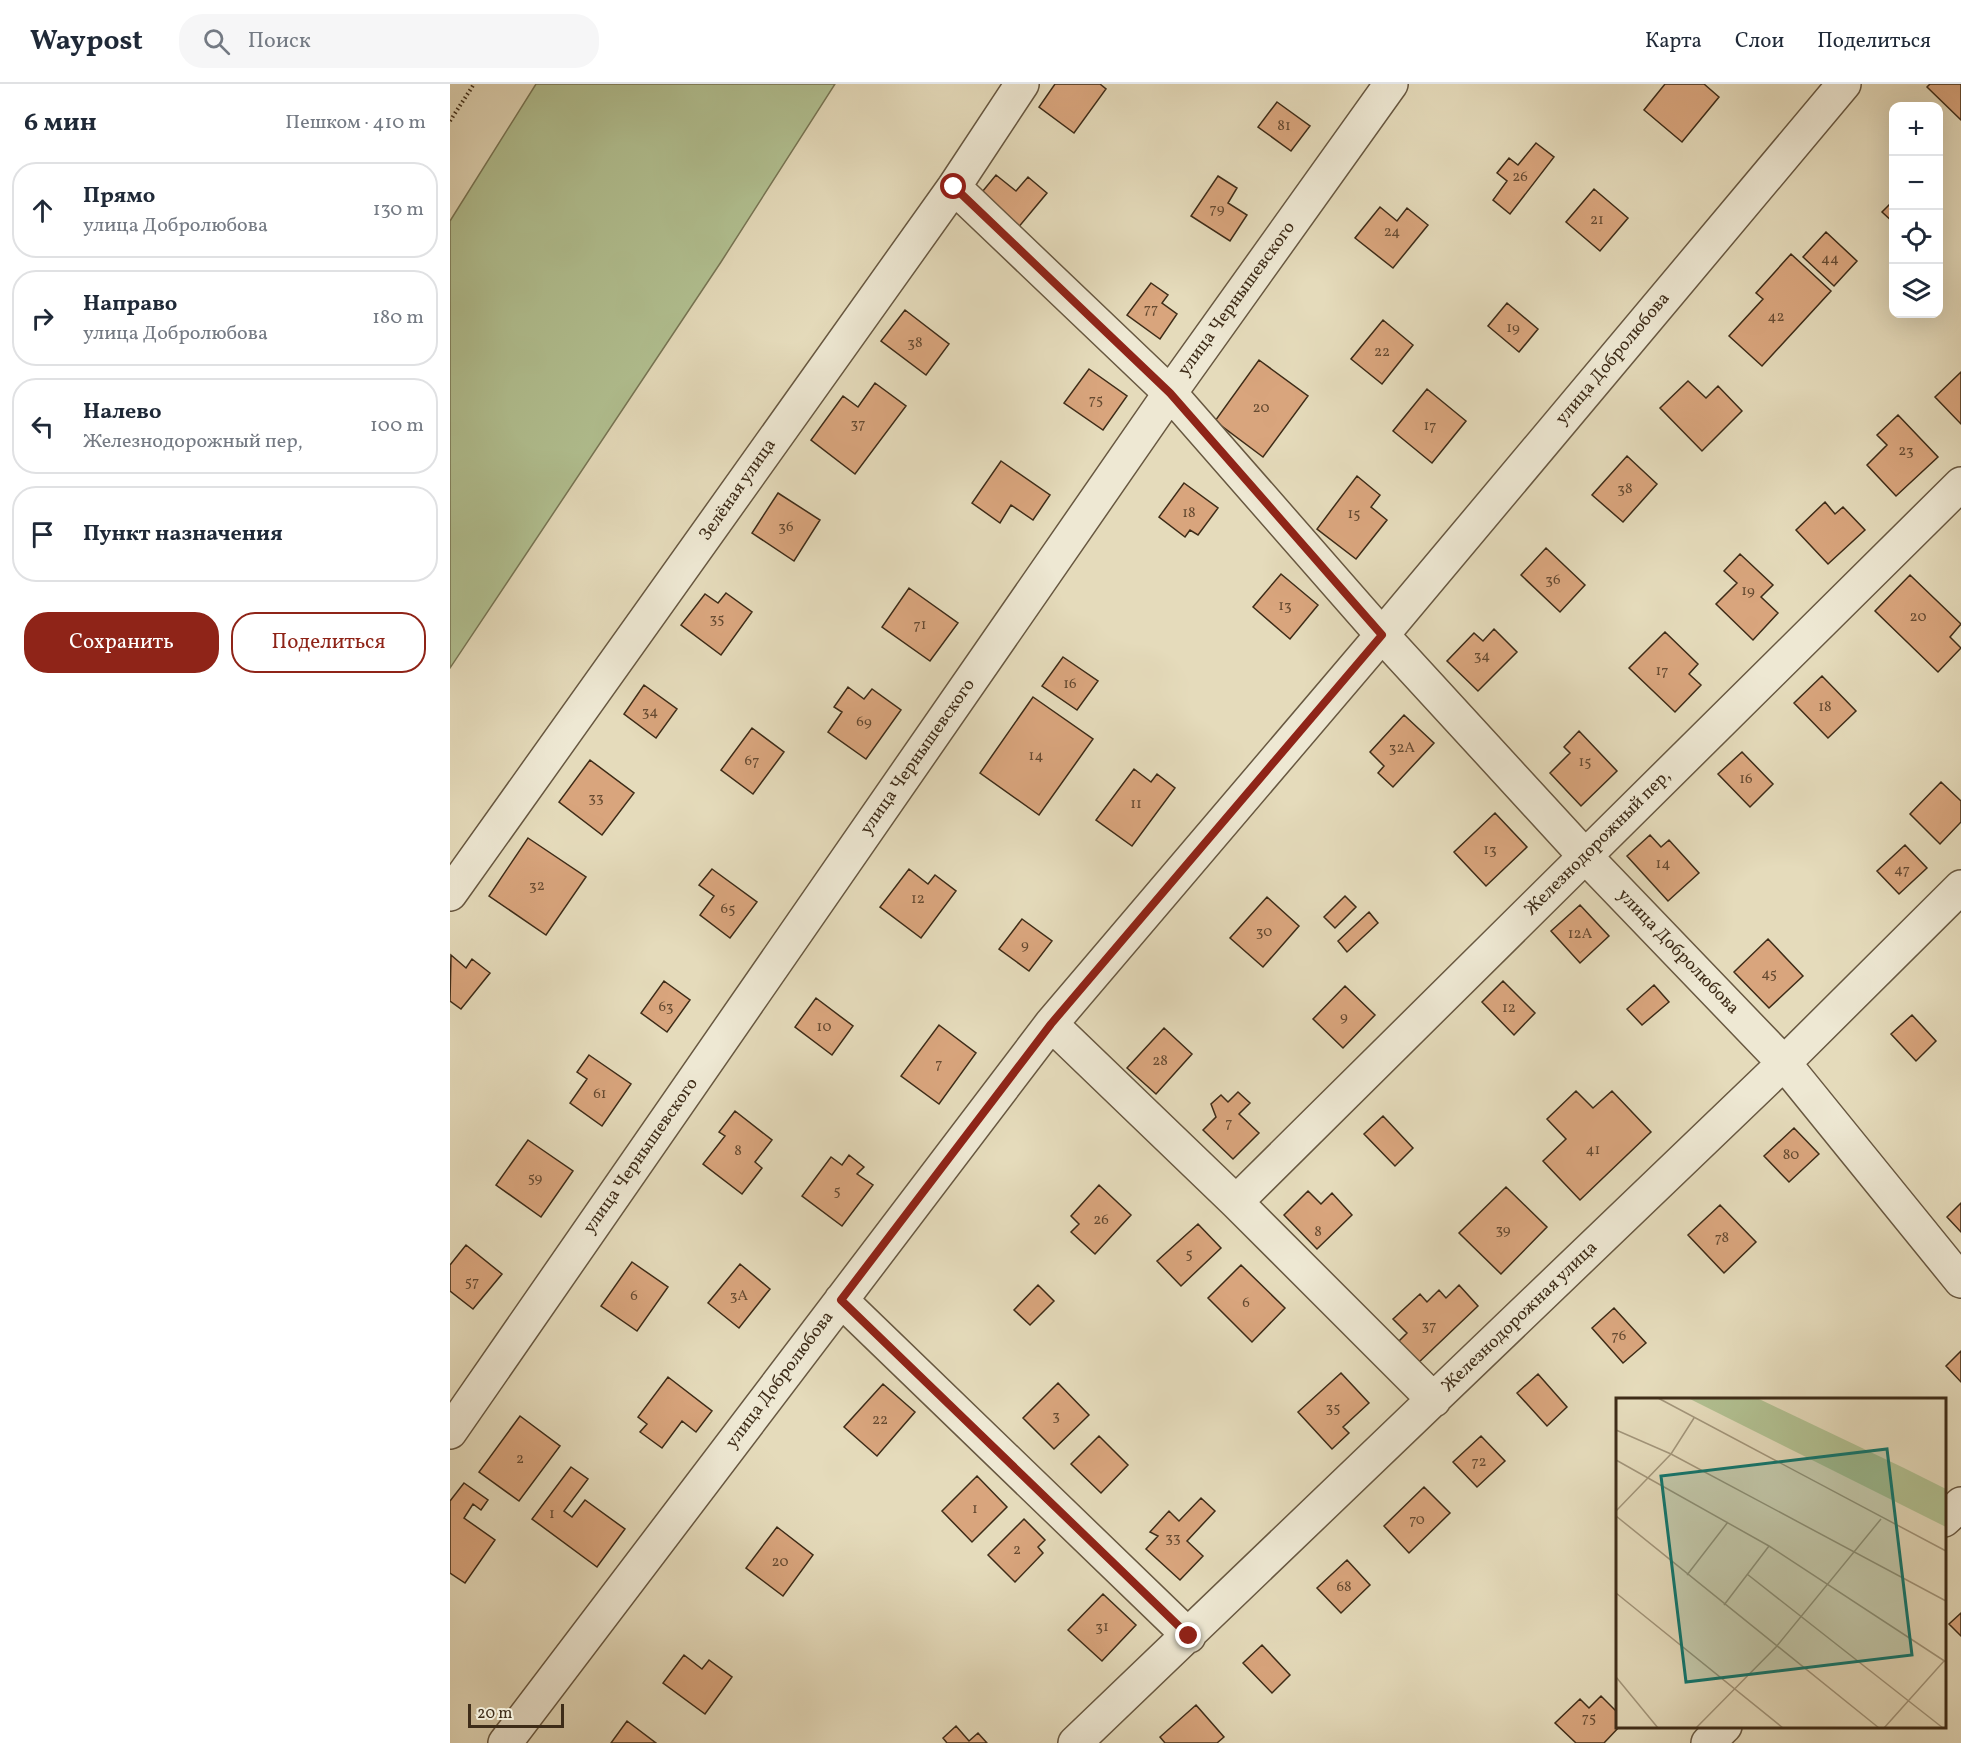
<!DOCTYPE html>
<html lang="ru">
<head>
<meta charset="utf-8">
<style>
	:root { --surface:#fff; --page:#f6f6f7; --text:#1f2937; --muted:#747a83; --line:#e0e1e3; --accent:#8f2418 }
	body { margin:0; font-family:Vollkorn,serif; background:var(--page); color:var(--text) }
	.controls { position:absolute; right:18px; top:18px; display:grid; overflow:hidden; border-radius:12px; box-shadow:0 6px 24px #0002 }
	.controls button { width:54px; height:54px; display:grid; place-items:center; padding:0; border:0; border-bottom:2px solid var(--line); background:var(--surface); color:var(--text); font:30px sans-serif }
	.scale { position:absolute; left:18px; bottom:15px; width:96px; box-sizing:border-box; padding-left:6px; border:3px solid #3e2c18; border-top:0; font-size:16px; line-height:21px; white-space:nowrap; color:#3e2c18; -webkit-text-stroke:4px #eee8d3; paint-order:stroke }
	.stop { position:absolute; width:18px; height:18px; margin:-14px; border:4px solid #8f2418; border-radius:50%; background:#fff }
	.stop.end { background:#8f2418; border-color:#fff; box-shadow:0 2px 6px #0008 }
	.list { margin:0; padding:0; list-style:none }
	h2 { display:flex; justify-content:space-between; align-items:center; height:78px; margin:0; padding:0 24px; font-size:26px }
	h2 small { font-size:20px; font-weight:400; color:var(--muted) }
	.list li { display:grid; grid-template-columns:39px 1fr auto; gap:18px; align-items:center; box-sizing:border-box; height:96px; margin:0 12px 12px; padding:0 12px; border:2px solid var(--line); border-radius:24px }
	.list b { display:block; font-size:22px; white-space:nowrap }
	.list p { margin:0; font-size:20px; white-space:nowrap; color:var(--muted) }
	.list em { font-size:20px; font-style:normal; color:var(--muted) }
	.actions { display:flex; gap:12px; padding:18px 24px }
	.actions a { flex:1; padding:14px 0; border:2px solid var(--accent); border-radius:24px; text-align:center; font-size:21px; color:var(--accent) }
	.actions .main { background:var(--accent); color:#fff }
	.icon { flex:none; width:33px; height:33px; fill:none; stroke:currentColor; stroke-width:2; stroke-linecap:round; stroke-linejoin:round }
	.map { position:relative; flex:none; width:1511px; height:1659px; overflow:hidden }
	header { display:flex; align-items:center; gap:36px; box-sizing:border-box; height:84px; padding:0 30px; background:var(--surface); border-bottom:2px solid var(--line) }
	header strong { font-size:28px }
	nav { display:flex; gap:33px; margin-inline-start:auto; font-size:21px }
	.search { width:420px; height:54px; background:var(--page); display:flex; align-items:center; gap:15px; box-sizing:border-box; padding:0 21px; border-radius:24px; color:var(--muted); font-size:22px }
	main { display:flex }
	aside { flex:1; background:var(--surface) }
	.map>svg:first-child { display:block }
	.green { fill:#b2c192; stroke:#787655; stroke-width:1.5 }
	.building { fill:#d9a57d; stroke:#3e2c18; stroke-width:1.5 }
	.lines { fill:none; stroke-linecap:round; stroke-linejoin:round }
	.minor-casing { stroke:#685841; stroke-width:36 }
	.path { stroke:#3e2c18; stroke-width:4; stroke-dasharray:1.5 3; stroke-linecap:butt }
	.minor { stroke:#eee8d3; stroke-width:33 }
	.route { stroke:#8f2418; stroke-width:8 }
	.labels { text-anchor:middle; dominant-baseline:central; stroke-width:4.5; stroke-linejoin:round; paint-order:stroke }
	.number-label { font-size:15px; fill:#654a31 }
	.street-label { font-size:18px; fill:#3e2c18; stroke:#eee8d3 }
	.inset-road { fill:none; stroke:#a2957a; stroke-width:1.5 }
	.view { fill:#0f766e; fill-opacity:0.15; stroke:#0f766e; stroke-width:3 }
	.inset-edge { fill:none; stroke:#3e2c18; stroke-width:3 }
</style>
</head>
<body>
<header>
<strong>Waypost</strong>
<div class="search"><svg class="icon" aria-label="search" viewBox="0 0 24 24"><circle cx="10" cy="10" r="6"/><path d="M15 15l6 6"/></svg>Поиск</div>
<nav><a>Карта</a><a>Слои</a><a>Поделиться</a></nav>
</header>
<main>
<aside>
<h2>6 мин<small>Пешком · 410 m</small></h2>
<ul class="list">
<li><svg class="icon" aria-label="ahead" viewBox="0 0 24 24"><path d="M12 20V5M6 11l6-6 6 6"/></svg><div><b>Прямо</b><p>улица Добролюбова</p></div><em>130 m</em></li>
<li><svg class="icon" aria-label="right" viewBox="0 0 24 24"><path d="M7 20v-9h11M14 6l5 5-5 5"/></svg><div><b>Направо</b><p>улица Добролюбова</p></div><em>180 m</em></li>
<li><svg class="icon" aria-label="left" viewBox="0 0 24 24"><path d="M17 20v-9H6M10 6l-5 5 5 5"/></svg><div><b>Налево</b><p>Железнодорожный пер,</p></div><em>100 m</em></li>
<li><svg class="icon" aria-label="arrive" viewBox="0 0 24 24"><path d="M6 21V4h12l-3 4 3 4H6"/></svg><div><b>Пункт назначения</b></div></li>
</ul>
<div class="actions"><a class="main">Сохранить</a><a>Поделиться</a></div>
</aside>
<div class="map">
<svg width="1511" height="1659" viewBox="0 0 1511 1659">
	<rect width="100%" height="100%" fill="#e5dbbb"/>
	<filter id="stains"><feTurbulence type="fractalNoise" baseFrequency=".00333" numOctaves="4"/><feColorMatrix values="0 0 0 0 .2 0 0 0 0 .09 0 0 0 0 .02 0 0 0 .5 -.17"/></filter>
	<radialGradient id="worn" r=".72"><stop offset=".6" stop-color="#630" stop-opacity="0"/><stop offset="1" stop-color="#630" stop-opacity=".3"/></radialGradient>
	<path class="green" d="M86,0h299l-114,178 -271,406v-447z"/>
	<path class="building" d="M605,0h45l6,5 -32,44 -35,-26z
		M1215,0h39l15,13 -37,45 -38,-32z
		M1480,0h31v36l-34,-33z
		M827,18l33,24 -19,25 -33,-24z
		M1086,59l18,14 -44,57 -17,-14 14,-19 -10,-8 12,-15 9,7z
		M546,91l20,16 12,-14 19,16 -30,36 -39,-32z
		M768,92l19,12 -9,15 19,12 -17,26 -39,-25z
		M1144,105l34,29 -28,33 -34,-29z
		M1444,116v23l-12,-11z
		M930,123l17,14 10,-13 21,17 -35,43 -38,-30z
		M1376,148l31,29 -23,25 -31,-29z
		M1341,170l40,37 -69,75 -33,-30 34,-37 -7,-6z
		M701,199l17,12 -6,8 15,11 -17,25 -33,-24z
		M1057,219l31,26 -19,23 -31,-26z
		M455,226l44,34 -23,31 -45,-34z
		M933,236l30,25 -31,39 -31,-25z
		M809,276l49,36 -45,61 -48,-36z
		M639,285l38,27 -24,34 -39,-27z
		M1511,288v52l-26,-27z
		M1238,297l18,17 12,-12 24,25 -40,40 -42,-43z
		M425,299l31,23 -51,68 -44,-34 32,-44 15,11z
		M977,305l39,32 -34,42 -39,-32z
		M1448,331l40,42 -42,39 -29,-31 20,-20 -10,-10z
		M1177,372l30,28 -34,38 -31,-27z
		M551,377l49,34 -17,25 -22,-15 -11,18 -28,-20z
		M907,392l23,19 -9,12 16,13 -31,39 -39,-30z
		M734,399l34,25 -20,27 -8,-5 -5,7 -26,-20z
		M328,409l42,27 -26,41 -42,-28z
		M1375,418l10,12 8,-7 22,23 -37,34 -32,-34z
		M1096,464l39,37 -25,27 -39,-37z
		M1290,470l33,31 -12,12 17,16 -25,27 -37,-36 21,-21 -13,-12z
		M831,490l37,31 -28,34 -37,-32z
		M1460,491l51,49 -11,13 11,11 -23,24 -63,-61z
		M459,504l49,35 -28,38 -48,-34z
		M276,509l26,19 -31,43 -40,-30 24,-31 13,9z
		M1044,545l23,23 -39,39 -31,-30 27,-28 9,8z
		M1215,548l33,32 -9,10 12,11 -26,27 -46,-44z
		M613,573l35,24 -21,29 -35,-24z
		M1372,592l34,35 -28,27 -34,-35z
		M194,601l33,24 -21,29 -32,-24z
		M398,603l16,12 8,-10 29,21 -35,49 -38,-27 14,-20 -8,-5z
		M583,613l60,42 -54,76 -59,-42z
		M954,631l30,28 -41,44 -15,-14 6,-7 -14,-14z
		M302,644l32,24 -31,42 -32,-24z
		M1129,647l38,40 -36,35 -31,-33 20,-20 -6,-6z
		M1292,668l31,32 -23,23 -32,-33z
		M140,676l44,33 -32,42 -43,-33z
		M684,685l17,13 6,-8 18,14 -43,58 -36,-26z
		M1491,698l20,19v21l-21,22 -30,-30z
		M1045,729l32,34 -41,39 -32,-34z
		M1200,751l11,12 8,-7 30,33 -31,28 -41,-45z
		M78,754l58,39 -40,58 -57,-39z
		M1455,761l22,23 -28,26 -22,-23z
		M262,785l45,33 -27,36 -30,-23 14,-19 -15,-11z
		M459,785l19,15 7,-9 21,16 -35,47 -41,-31z
		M895,812l11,11 -21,21 -11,-11z
		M817,813l32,29 -36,41 -33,-29z
		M1130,821l29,31 -29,27 -29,-32z
		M919,828l9,11 -31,29 -9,-11z
		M572,835l30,22 -23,30 -30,-22z
		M1318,855l35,37 -34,32 -35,-36z
		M1,871l15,13 6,-9 18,14 -29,36 -11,-8z
		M214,897l26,19 -23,32 -26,-19z
		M1053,897l32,32 -21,22 -32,-33z
		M1204,901l15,17 -27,23 -15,-16z
		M895,902l30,29 -32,33 -30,-29z
		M366,914l37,28 -21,29 -37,-28z
		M1462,931l24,26 -20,20 -25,-27z
		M489,941l37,28 -37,51 -38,-28z
		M714,944l28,26 -36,40 -29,-26z
		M139,971l42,29 -29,42 -32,-23 17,-24 -10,-7z
		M1126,1007l17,17 19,-17 39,41 -71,68 -37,-39 23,-22 -19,-20z
		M788,1008l12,11 -11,11 20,19 -26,26 -30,-29 13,-13 -5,-13 10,-9 7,7z
		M285,1027l37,29 -17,22 7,6 -20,26 -39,-30 22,-28 -6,-4z
		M933,1032l30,32 -18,18 -31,-32z
		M1344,1044l25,26 -30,28 -25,-26z
		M78,1056l45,31 -32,46 -45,-32z
		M399,1071l15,12 -7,7 16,11 -31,41 -40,-30 29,-39 11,8z
		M649,1101l32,30 -36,39 -24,-22 8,-8 -8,-8z
		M1056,1103l41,40 -46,47 -42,-41z
		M858,1107l13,13 11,-11 20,22 -35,34 -33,-34z
		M1511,1119v29l-14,-15z
		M1270,1121l36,37 -32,31 -36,-38z
		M748,1140l23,24 -40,38 -24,-25z
		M16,1161l36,29 -29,35 -23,-18v-26z
		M182,1178l36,25 -31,44 -36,-25z
		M290,1180l30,25 -31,39 -31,-25z
		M791,1181l44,43 -33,34 -44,-44z
		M588,1201l16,16 -24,24 -16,-15z
		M1009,1201l19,21 -62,59 -20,-21 11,-11 -14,-14 27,-25 7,8 12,-12 7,8z
		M1164,1224l32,35 -23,20 -31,-35z
		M1511,1267v31l-15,-16z
		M891,1289l28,30 -26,24 6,6 -17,16 -34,-37z
		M1088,1290l29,33 -20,19 -30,-33z
		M218,1293l44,34 -16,21 -14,-11 -20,27 -22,-16 7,-8 -9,-7z
		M608,1299l31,32 -35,34 -31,-31z
		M433,1300l32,28 -38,44 -33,-29z
		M70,1332l40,30 -41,55 -40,-29z
		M649,1352l29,29 -27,28 -30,-29z
		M1031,1352l24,25 -28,26 -24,-25z
		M121,1383l17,12 -24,32 8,6 13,-17 40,29 -28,38 -65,-48z
		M527,1392l30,31 -35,35 -30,-31z
		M14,1399l24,17 -7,10 -8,-6 -9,14 31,22 -30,43 -15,-10v-72z
		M974,1403l26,26 -41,40 -25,-27z
		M751,1414l14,13 -28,30 16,15 -23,24 -34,-31 12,-13 -8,-4 19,-21 10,10z
		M574,1435l21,21 -7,7 5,6 -28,29 -27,-27z
		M327,1443l36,28 -30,41 -37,-28z
		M897,1476l23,25 -29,28 -24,-25z
		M653,1510l33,31 -34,36 -34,-31z
		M1511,1529v23l-12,-12z
		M812,1561l28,30 -18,18 -29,-30z
		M234,1571l18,14 7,-9 23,17 -27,37 -42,-31z
		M1151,1612l17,17v13h2l-16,17h-28l-21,-20 25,-24 9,9z
		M746,1621l28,32 -7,6h-52l-5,-6z
		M177,1637l29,22h-45z
		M506,1642l13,15 9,-8 9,10h-40l-4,-5z"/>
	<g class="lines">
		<defs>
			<path id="minor" d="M504,103l216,206 212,242 203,221 199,207 177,218
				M0,810l504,-707 68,-103
				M601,940l185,178 198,198
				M786,1118l725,-718
				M391,1216l348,336
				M0,1348l720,-1039 221,-309
				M1494,1436l17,-16
				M55,1659l546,-719 331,-389 462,-551
				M625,1659l709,-680 177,-176
				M1258,1659l17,-17"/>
		</defs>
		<use href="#minor" class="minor-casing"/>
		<path class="path" d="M0,37l24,-37"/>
		<use href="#minor" class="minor"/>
	</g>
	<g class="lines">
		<path class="route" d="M504,103l216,206 212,242 -331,389 -210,276 348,336"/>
	</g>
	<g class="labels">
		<g class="number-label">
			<text x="834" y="42">81</text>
			<text x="1070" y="93">26</text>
			<text x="767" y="125">79</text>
			<text x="1147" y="136">21</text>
			<text x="942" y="148">24</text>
			<text x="1380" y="175">44</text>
			<text x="701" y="225">77</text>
			<text x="1326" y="233">42</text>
			<text x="1063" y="244">19</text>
			<text x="465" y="259">38</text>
			<text x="932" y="268">22</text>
			<text x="646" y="316">75</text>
			<text x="811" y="324">20</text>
			<text x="408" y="340">37</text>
			<text x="980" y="342">17</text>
			<text x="1456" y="367">23</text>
			<text x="1175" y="405">38</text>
			<text x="739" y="429">18</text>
			<text x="904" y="430">15</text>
			<text x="336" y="443">36</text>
			<text x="1103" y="496">36</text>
			<text x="1298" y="507">19</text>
			<text x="835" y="522">13</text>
			<text x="1468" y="533">20</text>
			<text x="267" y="535">35</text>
			<text x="470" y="541">71</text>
			<text x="1032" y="572">34</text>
			<text x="1212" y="587">17</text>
			<text x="620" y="600">16</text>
			<text x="1375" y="623">18</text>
			<text x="200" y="628">34</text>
			<text x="414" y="638">69</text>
			<text x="952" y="664">32А</text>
			<text x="586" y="672">14</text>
			<text x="302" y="677">67</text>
			<text x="1135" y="678">15</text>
			<text x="1296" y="695">16</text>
			<text x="146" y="714">33</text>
			<text x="686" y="720">11</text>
			<text x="1040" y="766">13</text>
			<text x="1213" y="780">14</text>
			<text x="1452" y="786">47</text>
			<text x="87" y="802">32</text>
			<text x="468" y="815">12</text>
			<text x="278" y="825">65</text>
			<text x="814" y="848">30</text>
			<text x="1130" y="850">12А</text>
			<text x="575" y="861">9</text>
			<text x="1319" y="890">45</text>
			<text x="216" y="923">63</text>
			<text x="1059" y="924">12</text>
			<text x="894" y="933">9</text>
			<text x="374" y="943">10</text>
			<text x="710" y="977">28</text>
			<text x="489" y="980">7</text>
			<text x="150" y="1010">61</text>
			<text x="779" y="1039">7</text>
			<text x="1143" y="1066">41</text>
			<text x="288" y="1067">8</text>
			<text x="1341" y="1071">80</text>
			<text x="85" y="1094">59</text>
			<text x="387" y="1107">5</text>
			<text x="651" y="1136">26</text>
			<text x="1053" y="1146">39</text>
			<text x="868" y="1148">8</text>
			<text x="1272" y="1154">78</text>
			<text x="739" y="1170">5</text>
			<text x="22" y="1198">57</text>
			<text x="184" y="1212">6</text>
			<text x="289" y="1212">3А</text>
			<text x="796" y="1219">6</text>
			<text x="979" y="1242">37</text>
			<text x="1169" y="1252">76</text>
			<text x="883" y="1324">35</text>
			<text x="606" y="1332">3</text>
			<text x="430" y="1336">22</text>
			<text x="70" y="1375">2</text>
			<text x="1029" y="1378">72</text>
			<text x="525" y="1425">1</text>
			<text x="102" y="1430">1</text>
			<text x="967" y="1436">70</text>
			<text x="723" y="1454">33</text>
			<text x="567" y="1466">2</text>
			<text x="330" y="1478">20</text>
			<text x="894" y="1503">68</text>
			<text x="652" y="1543">31</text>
			<text x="1139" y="1634">75</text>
		</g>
		<g class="street-label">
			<text transform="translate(787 215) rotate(-54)">улица Чернышевского</text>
			<text transform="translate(1163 275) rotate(-50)">улица Добролюбова</text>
			<text transform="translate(288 406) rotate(-55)">Зелёная улица</text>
			<text transform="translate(468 673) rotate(-55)">улица Чернышевского</text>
			<text transform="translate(1148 759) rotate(-45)">Железнодорожный пер,</text>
			<text transform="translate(1228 868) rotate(46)">улица Добролюбова</text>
			<text transform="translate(191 1072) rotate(-55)">улица Чернышевского</text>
			<text transform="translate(1070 1233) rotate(-44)">Железнодорожная улица</text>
			<text transform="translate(330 1296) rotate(-53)">улица Добролюбова</text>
		</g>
	</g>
	<g transform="translate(1166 1314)">
		<rect width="330" height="330" fill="#e5dbbb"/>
		<path d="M72,0h69l147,70 42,21v38z" fill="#b2c192"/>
		<path class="inset-road" d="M42,0l288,153M0,32l55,24 275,147M0,62l153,86 177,116M0,113l55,-57 23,-36M0,118l263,212M131,176l196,154M71,177l41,-53M0,195l167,135M108,207l45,-59M0,279l42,51M80,330l80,-81 105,-128M268,330l60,-67"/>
		<path class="view" d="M271,51l25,206 -226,27 -25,-206z"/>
		<rect width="330" height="330" class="inset-edge"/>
	</g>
	<rect width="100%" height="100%" filter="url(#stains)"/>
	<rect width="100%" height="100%" fill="url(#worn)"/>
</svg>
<div class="controls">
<button>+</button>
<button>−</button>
<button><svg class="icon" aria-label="locate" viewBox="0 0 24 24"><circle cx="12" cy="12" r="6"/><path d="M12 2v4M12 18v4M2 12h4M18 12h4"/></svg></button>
<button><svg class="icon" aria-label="layers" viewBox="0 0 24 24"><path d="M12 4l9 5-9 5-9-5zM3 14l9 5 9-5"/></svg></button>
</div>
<div class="scale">20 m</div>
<div class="stop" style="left:504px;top:103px"></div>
<div class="stop end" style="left:739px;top:1552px"></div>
</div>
</main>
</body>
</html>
